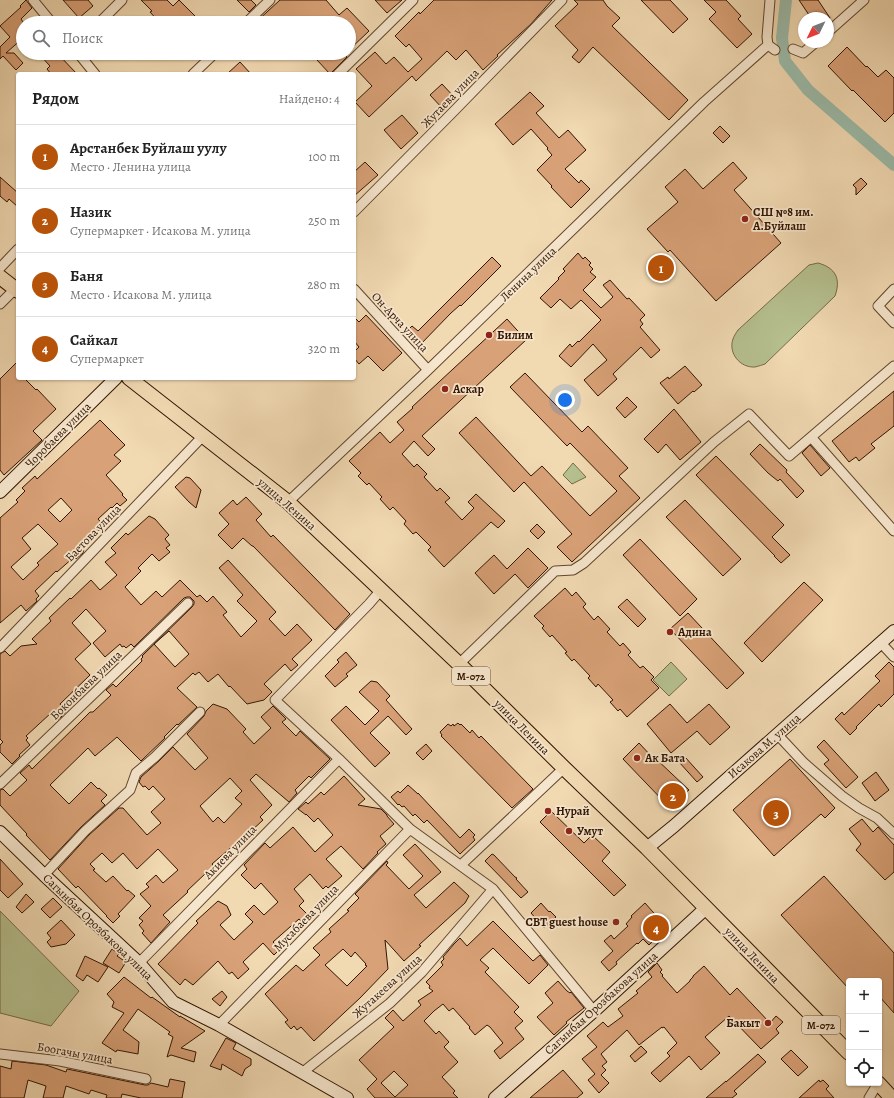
<!DOCTYPE html>
<html lang="ru">
<head>
<meta charset="utf-8">
<style>
	:root { --surface:#fff; --page:#f6f6f6; --text:#222; --muted:#767676; --line:#e0e0e0; --accent:#b45309 }
	body { margin:0; font-family:Alegreya,serif; background:var(--page); color:var(--text) }
	.controls { position:absolute; right:12px; bottom:12px; display:grid; overflow:hidden; border-radius:4px; box-shadow:0 1px 3px #0004 }
	.controls button { width:36px; height:36px; display:grid; place-items:center; padding:0; border:0; border-bottom:1px solid var(--line); background:var(--surface); color:var(--text); font:20px sans-serif }
	.compass { position:absolute; left:798px; top:12px; width:36px; height:36px; border-radius:50%; background:var(--surface); box-shadow:0 1px 3px #0004; rotate:227deg }
	.you { position:absolute; left:565px; top:400px; width:14px; height:14px; margin:-10px; border:3px solid #fff; border-radius:50%; background:#1a73e8; box-shadow:0 0 0 6px #1a73e833 }
	.badge { display:grid; place-items:center; width:26px; height:26px; border-radius:50%; background:var(--accent); color:#fff; font-size:13px; font-weight:700 }
	.pin { position:absolute; translate:-50% -50%; border:2px solid #fff; box-shadow:0 1px 4px #0006 }
	.list { margin:0; padding:0; list-style:none }
	h2 { display:flex; justify-content:space-between; align-items:center; height:52px; margin:0; padding:0 16px; font-size:17px }
	h2 small { font-size:13px; font-weight:400; color:var(--muted) }
	.list li { display:grid; grid-template-columns:26px 1fr auto; gap:12px; align-items:center; box-sizing:border-box; height:64px; padding:0 16px; border-top:1px solid var(--line) }
	.list b { display:block; font-size:15px; white-space:nowrap }
	.list p { margin:0; font-size:13px; white-space:nowrap; color:var(--muted) }
	.list em { font-size:13px; font-style:normal; color:var(--muted) }
	.icon { flex:none; width:22px; height:22px; fill:none; stroke:currentColor; stroke-width:2; stroke-linecap:round; stroke-linejoin:round }
	.map { position:relative; flex:none; width:894px; height:1098px; overflow:hidden }
	.search { position:absolute; background:var(--surface); box-shadow:0 1px 3px #0004; left:16px; top:16px; width:340px; height:44px; display:flex; align-items:center; gap:10px; box-sizing:border-box; padding:0 14px; border-radius:22px; color:var(--muted); font-size:15px }
	.panel { position:absolute; background:var(--surface); box-shadow:0 1px 3px #0004; left:16px; top:72px; width:340px; height:308px; border-radius:4px }
	.map>svg:first-child { display:block }
	.green { fill:#b6c08f; stroke:#746a48 }
	.lines { fill:none; stroke-linecap:round; stroke-linejoin:round }
	.canal { stroke:#9bbaa8; stroke-width:12 }
	.building { fill:#d9a177; stroke:#311401; fill-rule:evenodd }
	.street-casing { stroke:#61452d; stroke-width:11 }
	.secondary-casing { stroke:#311401; stroke-width:14 }
	.primary-casing { stroke:#311401; stroke-width:16 }
	.street { stroke:#f6e6cd; stroke-width:9 }
	.secondary { stroke:#f6e6cd; stroke-width:12 }
	.primary { stroke:#f1d9b2; stroke-width:14 }
	.poi-dot { fill:#8f2418; stroke:#f6e6cd; stroke-width:1.5 }
	.labels { text-anchor:middle; dominant-baseline:central; stroke-width:3.5; stroke-linejoin:round; paint-order:stroke }
	.shield { fill:#f6e6cd; stroke:#6c533e; stroke-width:1 }
	.shield-label { font-size:11px; font-weight:bold; fill:#311401 }
	.street-label { font-size:12px; fill:#311401; stroke:#f6e6cd }
	.poi-label { font-size:12px; font-weight:bold; fill:#311401; stroke:#f6e6cd; text-anchor:start }
</style>
</head>
<body>
<div class="map">
<svg width="894" height="1098" viewBox="0 0 894 1098">
	<rect width="100%" height="100%" fill="#f1d9b2"/>
	<filter id="stains"><feTurbulence type="fractalNoise" baseFrequency=".005" numOctaves="4"/><feColorMatrix values="0 0 0 0 .2 0 0 0 0 .09 0 0 0 0 .02 0 0 0 .5 -.17"/></filter>
	<radialGradient id="worn" r=".72"><stop offset=".6" stop-color="#630" stop-opacity="0"/><stop offset="1" stop-color="#630" stop-opacity=".3"/></radialGradient>
	<path class="green" d="M818,263c18,5 23,16 17,33l-70,68c-3,1 -6,2 -10,3 -15,1 -27,-14 -22,-28 1,-3 3,-6 5,-9l71,-65z
		M573,463l13,14 -14,7 -9,-9z
		M671,662l16,17 -18,17 -16,-16z
		M0,911l79,80 -28,35 -51,-13z"/>
	<g class="lines">
		<path class="canal" d="M786,0l-4,38 3,23 23,29 86,75"/>
	</g>
	<path class="building" d="M26,0l6,8 -11,11 2,3v16l-17,15h8l9,10 -7,7 -13,-14 -3,3v-12l10,-10 -10,-11 21,-19 -1,-1z
		M63,0h25l5,6 -14,12z
		M141,0h26l6,6 6,-6 23,23h-42l-10,-11 2,-1z
		M237,0h14l5,5 -7,7z
		M280,0h46l13,15 8,-7 22,23 -20,19v-27h-49l-6,-7 -7,7h-32z
		M375,0h27l-15,13z
		M434,0h118l-21,24 -34,31 1,1 -15,14 -17,-20 -10,10 -9,-9 -31,30 -4,-5 -43,41 -14,-15 17,-16 -16,-17 19,-17 11,12 8,-7 14,15 14,-13 -13,-15 -3,3 -11,-11 24,-24 1,2z
		M574,0h29l4,6 13,12 -8,8 76,74 -19,20 -76,-73 -14,16 -7,-6 6,-7 -23,-24 23,-22z
		M641,0h29l18,19 -15,14z
		M704,0h22l15,16 -3,3 14,15 -15,14 -28,-29 7,-7z
		M799,0h19l12,18h-19z
		M847,47l19,20 1,-1 11,11 8,-7 8,8v35l-9,9 -32,-32 -1,1 -24,-25z
		M38,53h19l20,21h-26l-4,-5 3,-3z
		M324,53h20l3,4 -17,17 -13,-14z
		M240,62l11,12h-24z
		M442,84l14,15 -12,11 -14,-15z
		M530,92l14,14 -8,7 23,25 9,-8 18,20 -21,19 14,14 2,-3 9,9 -19,19 -20,-21 1,-1 -15,-16 15,-15 -5,-6 1,-1 -17,-19 -18,16 -18,-21z
		M402,115l16,18 -17,16 -17,-19z
		M720,126l10,10 -7,7 -10,-10z
		M365,162l13,13 -24,21v-24z
		M733,162l14,16 -13,12 47,53 -65,58 -46,-51 -2,2 -21,-23 31,-27 -13,-15 20,-18 18,20z
		M0,177l18,16v14l-9,-8 -2,3 -7,-6z
		M861,178l6,6 -11,11v-7l-3,-3z
		M578,253l5,6 2,-2 6,6 -2,2 4,4 -3,3 6,5 -13,13 18,18 12,-11 -10,-12 7,-5 17,19 2,-1 16,17 -5,5 3,4 -3,3 20,23 -9,8 -10,-11 -28,27 4,5 -19,17 -14,-16 23,-20 -14,-16 -22,23 -12,-11 11,-12 2,3 6,-6 1,1 22,-22 -20,-20 -10,9 -11,-10 -9,9 -11,-10 19,-19 -1,-1 7,-7 -2,-2z
		M492,257l9,9 -40,40 -1,-1 -9,8 -33,34 -8,-9 1,-1 -5,-5 6,-6 6,5z
		M366,315l36,38 -19,18 -15,-15 -9,8 -5,-6v-6l5,-5 -5,-6v-24l5,5z
		M507,319l19,21 -104,96 13,13 -7,7 -14,-15 -12,13 12,13 3,-3 10,10 -3,3 13,14 3,-3 10,10 -5,4 17,18 12,-12 -6,-6 8,-8 29,27 -7,7 -7,-6 -47,45 -16,-17 3,-3 -15,-15 -3,2 -9,-10 2,-3 -13,-14 -3,3 -10,-11 2,-2 -13,-14 -2,2 -9,-9 3,-3 -12,-12 31,-29 10,11 14,-13 -7,-8 16,-14 -1,-1z
		M18,361v17h6l12,12 1,-1 19,20 -23,22 9,9 -38,35 -4,-5v-91z
		M685,366l17,19 -8,7 -1,-1 -15,13 -18,-21 8,-6 1,2z
		M525,373l57,59 6,-6 40,42 -9,8 21,22 -68,64 -15,-15 15,-13 -48,-52 -10,10 -55,-59 17,-16 55,59 11,-10 48,50 27,-25 -47,-48 -3,3 -57,-59z
		M894,391v35l-23,18 4,4 -16,13 -3,-4 -7,5 -17,-21z
		M627,397l10,10 -12,11 -9,-10z
		M674,409l27,33 -21,18 -14,-16 -8,9 -14,-14z
		M100,420l25,25 -11,10 7,6 -15,14 17,19 -1,1 5,5 -7,6 -3,-3 -5,5 -1,-1 -13,12 6,7 -23,20 3,3 -1,4 -7,6 -2,-2 -17,15 -1,-1 -21,20 4,5 -3,3 1,2 -2,2 -9,8 -5,-6 -21,18v-105l18,-16 -2,-2 9,-9 -3,-3 13,-12 2,3zM61,498l11,12 -12,12 -12,-12zM38,524l20,20 -21,19 2,2 -16,15 -12,-13 20,-18 -9,-11z
		M760,444l27,26 -1,2 18,19 -7,7 -17,-19 -2,2 -10,-8 -18,-19z
		M810,445l20,23 -9,8 -19,-23z
		M716,456l68,69 -12,12 18,18 -9,8 -7,-7h1l-79,-81z
		M186,477l4,1 11,12 -5,18 -7,-6 -14,-15z
		M246,497l16,17 -6,6 15,17 2,-2 77,79 -15,16 -82,-84h-1l-9,-8 -11,11 -14,-14 11,-11 -10,-11 14,-13 4,5z
		M685,500l56,59 -18,17 -57,-59z
		M149,516l6,3 14,16 -4,4 5,6 -4,3 4,4 -11,9 -7,-7 -14,14 3,3 -16,16 16,18 15,-14 6,6 18,-17 17,17 3,-2 7,7 6,-6 14,16 -4,3 18,22 16,-16 -20,-20 6,-6 -24,-27 9,-8 48,52 -7,7 16,17 12,-12 15,16 -20,19 6,6 -7,6 -6,-7 -21,20 8,8 -8,8 -17,4 -17,-18 -1,1 -11,-13 -10,8 -9,-10 -4,3 -2,-2 -16,15 20,19 -19,18 -1,-1 -13,13 1,1 -24,23 -24,-24 -22,19 -7,-8 -38,37 19,19 22,-22 7,7 1,-1 8,7 -6,6 4,4 -24,22 -31,33 -24,-25 1,-1 -27,-29v-15l3,-1 7,7 17,-16 -7,-7 9,-8 3,4 48,-47 10,-10h3l18,-17 -5,-5 7,-6 3,3 26,-26 -1,-2 2,-2 -1,-1 50,-49 2,-3v-3l-4,-4h-3l-3,1 -50,49 -3,-3 -5,4 -2,-2 -2,1 -2,-3 -15,13 -12,-14 13,-12 -20,-22 -14,14 19,21 -16,15 15,16 -30,29 6,8 -8,8 -7,-7 -25,23 2,2 -2,2 4,5 -11,10 1,1 -8,8 -12,-12v-7l3,-3 -3,-3v-85l5,-3 5,5 11,-10 16,-2 -5,-5 19,-18 -2,-3 21,-20 1,1 20,-19 9,10 17,-15 -12,-13 11,-9 -5,-5 15,-15 2,2zM169,631l20,23 -14,13 -21,-23z
		M537,524l8,8 -7,7 -8,-8z
		M640,539l57,60 -17,17 -57,-61z
		M528,548l20,20 -20,20 -13,-14 -21,20 -19,-21 19,-18 13,14z
		M804,582l19,18 -61,62 -18,-19z
		M565,588l7,8 4,-4 10,12 -3,3 11,13 4,-4 12,13 -3,3 13,14 3,-3 8,9 -3,3 12,13 3,-2 11,11 -3,3 8,8 -32,29 -7,-8 -2,2 -8,-9 3,-2 -15,-16 -2,3 -8,-9 2,-2 -16,-17 -2,2 -7,-8 2,-1 -15,-17 -2,2 -8,-9 2,-2 -10,-10z
		M627,599l19,20 -8,8 -20,-20z
		M688,613l56,60 -17,16 -57,-60z
		M346,652l11,13 -11,9 2,2 -13,11 -10,-11 14,-14 -2,-2z
		M889,662l5,5v27l-13,13 -2,-3 -23,23 1,1 -7,7 -15,-16 7,-7 2,3 36,-34 -5,-5z
		M371,681l6,1 13,14 -4,4 26,29 -6,6 -18,-19 -18,17 20,20 -15,14 -44,-47 15,-14 19,19 14,-14 -20,-19z
		M213,704l14,5 19,20 -3,3 11,12 17,-16 -10,-11 12,-11 13,13 -4,3 14,14 4,-5 30,28 -19,19 -2,-2 -14,14 2,3 -8,9 -33,-28 -6,6 22,25 -12,12 3,3 -28,26 -1,-1 -22,19 5,6 -6,6 -4,-4 -20,19 1,1 -25,23 7,7 -19,21 -9,-10 2,-2 -5,-6 4,-4 -4,-3 12,-12 -11,-12 9,-7 -3,-3 10,-9 7,8 15,-13 -20,-21 -21,20 -14,-16 -11,10 -10,-10 -12,11 5,5 -2,1 13,12 7,-6 14,15 1,-1 7,6 -17,18 2,2 -7,7 -7,-7h1l-29,-30 -2,2 -18,-19 31,-34 30,-27h4l24,27 14,-12 -10,-11 14,-13 -12,-13 -4,4 -4,-4 -2,1 -4,-5 2,-5 18,-16 14,-14 22,23 13,-12 -21,-24 17,-18 2,-5zM230,778l12,13 -7,7 7,6 -18,19 -6,-6 -5,5 -13,-16z
		M670,704l17,19 22,-19 21,23 -20,18 -13,-14 -26,22 -24,-29z
		M458,723l2,2 1,-1 9,9 2,-3 7,8 2,-2 52,53 -21,19 -71,-72 1,-1 -2,-3 8,-8 3,2 2,-2 1,2z
		M824,740l34,37 -12,11 -22,-24 5,-4 -12,-13z
		M639,743l14,15 1,-1 35,33 -5,4 1,1 -15,13 -47,-49z
		M426,744l6,7 -9,9 -7,-7z
		M685,757l18,20 -6,5 -18,-20z
		M790,759l45,49 -10,10 -4,-4 -47,42 -41,-46z
		M876,772l13,18 -14,11 -13,-18z
		M344,776l21,23 -7,6 23,4 6,6v1l7,8 -14,12 6,8 -9,8 1,1 -15,16 -22,-23 -15,13 16,17 -14,12 -2,-2 -3,3 -13,-15 -16,15 10,12 -5,5 13,13 -7,7 -6,-7 -26,23 7,7 -6,6 -11,-12 -20,19 6,7 -11,10 -6,-7 -3,2 -11,-13 -25,24 -8,-6 -5,6 -22,-21 40,-41 -2,-2 22,-20 9,5 4,9 -11,10 14,15 19,-18 -8,-8 9,-9 10,10 14,-13 -17,-19 -6,6 -14,-14 6,-6 -3,-4 21,-22 5,5 23,-21 22,25 18,-17 -15,-17 -4,4 -8,-8v1l-8,-6 8,-7 2,2 13,-12 3,3z
		M408,785l10,9v-1l42,45 9,-9 6,6 -2,2 2,3 -15,14 -33,-34 -3,3 -9,-9 -2,2 -9,-10 -2,1 -3,-3 -1,1 -7,-8 7,-6 2,2z
		M551,811l33,32 8,-8 18,17 -8,9 24,24 -12,11 -74,-74z
		M862,819l11,13 5,-5 16,18v27l-9,8 -29,-30 5,-6 -12,-15z
		M415,844l26,28 -27,23 12,13 28,-26 15,14 -4,7 -46,42 2,1 -17,15 -19,-21 3,29 -28,29 -46,43 -13,-14 -4,3 -3,-4 -3,3 -6,-7 3,-2 -23,-26 31,-29 7,6 17,-16 -7,-7 18,-16 -2,-3 20,-18 -2,-1 12,-12 -4,-4 32,-33 1,2 -2,2 23,24 14,-13 -20,-21zM343,949l8,8 4,-5 11,12 -1,1 2,1 -20,20 -22,-21z
		M492,854l2,1 21,22 2,1 -1,1 12,13 -7,6 -36,-37z
		M0,859l23,25 -15,14 -8,-8z
		M824,876l70,77v60l-15,-17v-15h-30v8l-68,-74z
		M26,894l8,8 -12,11 -6,-6z
		M53,898l9,9 -12,11 -9,-9z
		M541,903l8,9 1,-1 6,6 -12,11 -13,-15z
		M645,903l23,26 -13,12 -1,-1 -5,5 -6,-6 -5,5 -1,-1 -21,19 1,2 -8,7 -8,-9 12,-11 -9,-10 7,-6 3,4 14,-13 -2,-2 6,-7 -1,-1z
		M61,920l14,15 -9,9 -15,3 -4,-5 4,-4 -4,-5z
		M493,921l40,40 7,-6 8,10 -19,19 -36,-36 -13,12 9,8 -4,4 34,35 -5,5 9,9 -8,7 9,11 -24,20 -6,-8 9,-8 -13,-16 -3,-2 -12,10 -6,-7 1,-1 -17,-19 -4,3 -6,-7 -9,7 -10,10 12,13 3,-3 10,11 -5,5 14,15 -16,15 13,14 -2,2 5,5h-83l-8,-9 10,-10 -18,-19 35,-33 -9,-9 8,-8 10,11 18,-16 -3,-4 15,-10 -4,-3 1,-2 -4,-4 17,-17 -2,-3 3,-3 -1,-2 11,-13 6,-6 7,8zM394,1071l14,14 -13,12 -14,-14z
		M112,949l7,5 -2,2 9,6 -7,11 -16,-10z
		M85,956l23,11 -10,15 -11,-7 -4,6 -7,-5z
		M657,963l5,7 -2,2 3,3 -1,1 15,17 13,-12v-1l3,-3v-1l11,-10 26,29 7,-7 33,35 6,-7 7,6 -7,7 3,4 -18,16 -32,-33 -24,21 15,16 -19,17 -12,-14 -29,26 -9,-9 19,-17 -3,-3 10,-10 -13,-16 -2,1v-1l-23,18 -12,-15 -26,24 6,8 -5,4 4,4 -5,5 8,8 -10,10 -11,-13 7,-6 -13,-15 15,-12 -10,-11 16,-14 5,5 15,-11 -5,-7 20,-16 -2,-2 16,-14 -4,-5z
		M124,977l27,21 1,-1 28,20v-1l25,15 -24,17 15,4 -2,10 -23,-7 -4,2 6,-20 -5,-3 2,-2 -32,-23 -15,21 16,12 -1,12 -21,-4 -1,2 -14,-9 22,-30 -12,-6 2,-5 -7,-8z
		M558,981l9,10 3,2 1,-1 13,16 -18,14 1,1 -13,12 -17,-18 16,-14 -8,-10z
		M222,991l5,6 -7,9 -8,-7z
		M226,1038l10,5 -3,6 18,10v6l-6,4 -3,7 -20,-12 -1,6 -11,-4z
		M641,1046l6,6 -12,10 -5,-6z
		M791,1050l17,17 -10,9 -17,-17z
		M758,1054l8,8 -32,29 3,3 -5,4h-26l20,-17v1z
		M12,1061l34,4 20,7 1,-3 78,16h3l3,-2 17,4 2,-8 15,3 -3,16h-41l-19,-4 -1,4h-15l1,-3 -16,-5 -2,4 -23,-8 -3,12h-20l3,-12 -18,-6 -4,18h-24v-32l11,3z
		M563,1070l20,23 -6,5h-47z
		M819,1080l1,2 3,-2 6,6 -3,3 8,9h-35z"/>
	<g class="lines">
		<defs>
			<path id="street" d="M33,0l19,23
				M770,0l-3,37 1,8 7,5
				M99,23l23,-23
				M246,23l24,-23
				M828,32l36,-32
				M793,49l10,4 13,-11
				M78,53l17,21
				M193,74l22,-21
				M338,74l75,-74
				M354,212l100,-101 108,-111
				M0,268l18,-19
				M354,289l74,81
				M894,289l-16,17 16,17
				M0,304l15,-15
				M811,437l83,94
				M288,502l140,-132 276,-268 64,-57
				M381,590l-12,14 -94,96 64,59 71,70 83,60 101,122
				M881,643l13,14
				M0,648l203,-212
				M459,664l96,-93 18,-1 11,-7 130,-121 35,-28 40,42 105,-90
				M777,734l27,29 38,33 17,12 18,10 17,16
				M0,784l188,-181
				M461,865l103,-97
				M44,875l41,-44 45,-41 6,-17 19,-16 45,-45
				M139,963l200,-204
				M219,1025l191,-196
				M0,1054l60,7 86,18
				M303,1072l87,-69 32,-31 71,-83
				M869,1098l9,-15"/>
			<path id="secondary" d="M0,492l116,-114
				M0,832l44,43 95,88 34,39 46,23 128,73
				M647,848l27,-22 220,-195
				M495,1098l99,-87 112,-103"/>
			<path id="primary" d="M0,277l18,14
				M129,378l159,124 171,162 105,104 83,80 202,205
				M878,1083l14,15"/>
		</defs>
		<use href="#street" class="street-casing"/>
		<use href="#secondary" class="secondary-casing"/>
		<use href="#primary" class="primary-casing"/>
		<use href="#street" class="street"/>
		<use href="#secondary" class="secondary"/>
		<use href="#primary" class="primary"/>
	</g>
	<g class="poi-dot">
		<circle cx="745" cy="219" r="4"/>
		<circle cx="489" cy="335" r="4"/>
		<circle cx="445" cy="389" r="4"/>
		<circle cx="670" cy="632" r="4"/>
		<circle cx="637" cy="758" r="4"/>
		<circle cx="548" cy="811" r="4"/>
		<circle cx="569" cy="831" r="4"/>
		<circle cx="616" cy="922" r="4"/>
		<circle cx="768" cy="1023" r="4"/>
	</g>
	<g class="labels">
		<g class="shield">
			<rect x="452" y="667" width="38" height="18" rx="3"/>
			<rect x="802" y="1016" width="38" height="18" rx="3"/>
		</g>
		<g class="shield-label">
			<text x="471" y="676">М-072</text>
			<text x="821" y="1025">М-072</text>
		</g>
		<g class="street-label">
			<text transform="translate(450 98) rotate(-46)">Жутаева улица</text>
			<text transform="translate(528 274) rotate(-44)">Ленина улица</text>
			<text transform="translate(400 322) rotate(47)">Он-Арча улица</text>
			<text transform="translate(58 435) rotate(-45)">Чоробаева улица</text>
			<text transform="translate(287 504) rotate(41)">улица Ленина</text>
			<text transform="translate(93 533) rotate(-46)">Баетова улица</text>
			<text transform="translate(86 685) rotate(-44)">Боконбаева улица</text>
			<text transform="translate(522 727) rotate(45)">улица Ленина</text>
			<text transform="translate(764 746) rotate(-41)">Исакова М. улица</text>
			<text transform="translate(230 852) rotate(-46)">Акиева улица</text>
			<text transform="translate(306 918) rotate(-46)">Мусабаева улица</text>
			<text transform="translate(98 927) rotate(44)">Сагынбая Орозбакова улица</text>
			<text transform="translate(752 955) rotate(46)">улица Ленина</text>
			<text transform="translate(387 986) rotate(-42)">Жутакеева улица</text>
			<text transform="translate(601 1003) rotate(-42)">Сагынбая Орозбакова улица</text>
			<text transform="translate(75 1053) rotate(10)">Боогачы улица</text>
		</g>
		<g class="poi-label">
			<text x="753" y="212">СШ №8 им.<tspan x="753" dy="14">А.Буйлаш</tspan></text>
			<text x="497" y="335">Билим</text>
			<text x="453" y="389">Аскар</text>
			<text x="678" y="632">Адина</text>
			<text x="645" y="758">Ак Бата</text>
			<text x="556" y="811">Нурай</text>
			<text x="577" y="831">Умут</text>
			<text x="608" y="922" text-anchor="end">CBT guest house</text>
			<text x="760" y="1023" text-anchor="end">Бакыт</text>
		</g>
	</g>
	<rect width="100%" height="100%" filter="url(#stains)"/>
	<rect width="100%" height="100%" fill="url(#worn)"/>
</svg>
<div class="controls">
<button>+</button>
<button>−</button>
<button><svg class="icon" aria-label="locate" viewBox="0 0 24 24"><circle cx="12" cy="12" r="6"/><path d="M12 2v4M12 18v4M2 12h4M18 12h4"/></svg></button>
</div>
<svg class="compass" viewBox="-18 -18 36 36"><path d="M0-13l5 13h-10z" fill="#e53935"/><path d="M0 13l5-13h-10z" fill="#767676"/></svg>
<div class="you"></div>
<div class="pin badge" style="left:661px;top:268px">1</div>
<div class="pin badge" style="left:673px;top:796px">2</div>
<div class="pin badge" style="left:776px;top:813px">3</div>
<div class="pin badge" style="left:656px;top:928px">4</div>
<div class="search"><svg class="icon" aria-label="search" viewBox="0 0 24 24"><circle cx="10" cy="10" r="6"/><path d="M15 15l6 6"/></svg>Поиск</div>
<section class="panel">
<h2>Рядом<small>Найдено: 4</small></h2>
<ul class="list">
<li><span class="badge">1</span><div><b>Арстанбек Буйлаш уулу</b><p>Место · Ленина улица</p></div><em>100 m</em></li>
<li><span class="badge">2</span><div><b>Назик</b><p>Супермаркет · Исакова М. улица</p></div><em>250 m</em></li>
<li><span class="badge">3</span><div><b>Баня</b><p>Место · Исакова М. улица</p></div><em>280 m</em></li>
<li><span class="badge">4</span><div><b>Сайкал</b><p>Супермаркет</p></div><em>320 m</em></li>
</ul>
</section>
</div>
</body>
</html>
